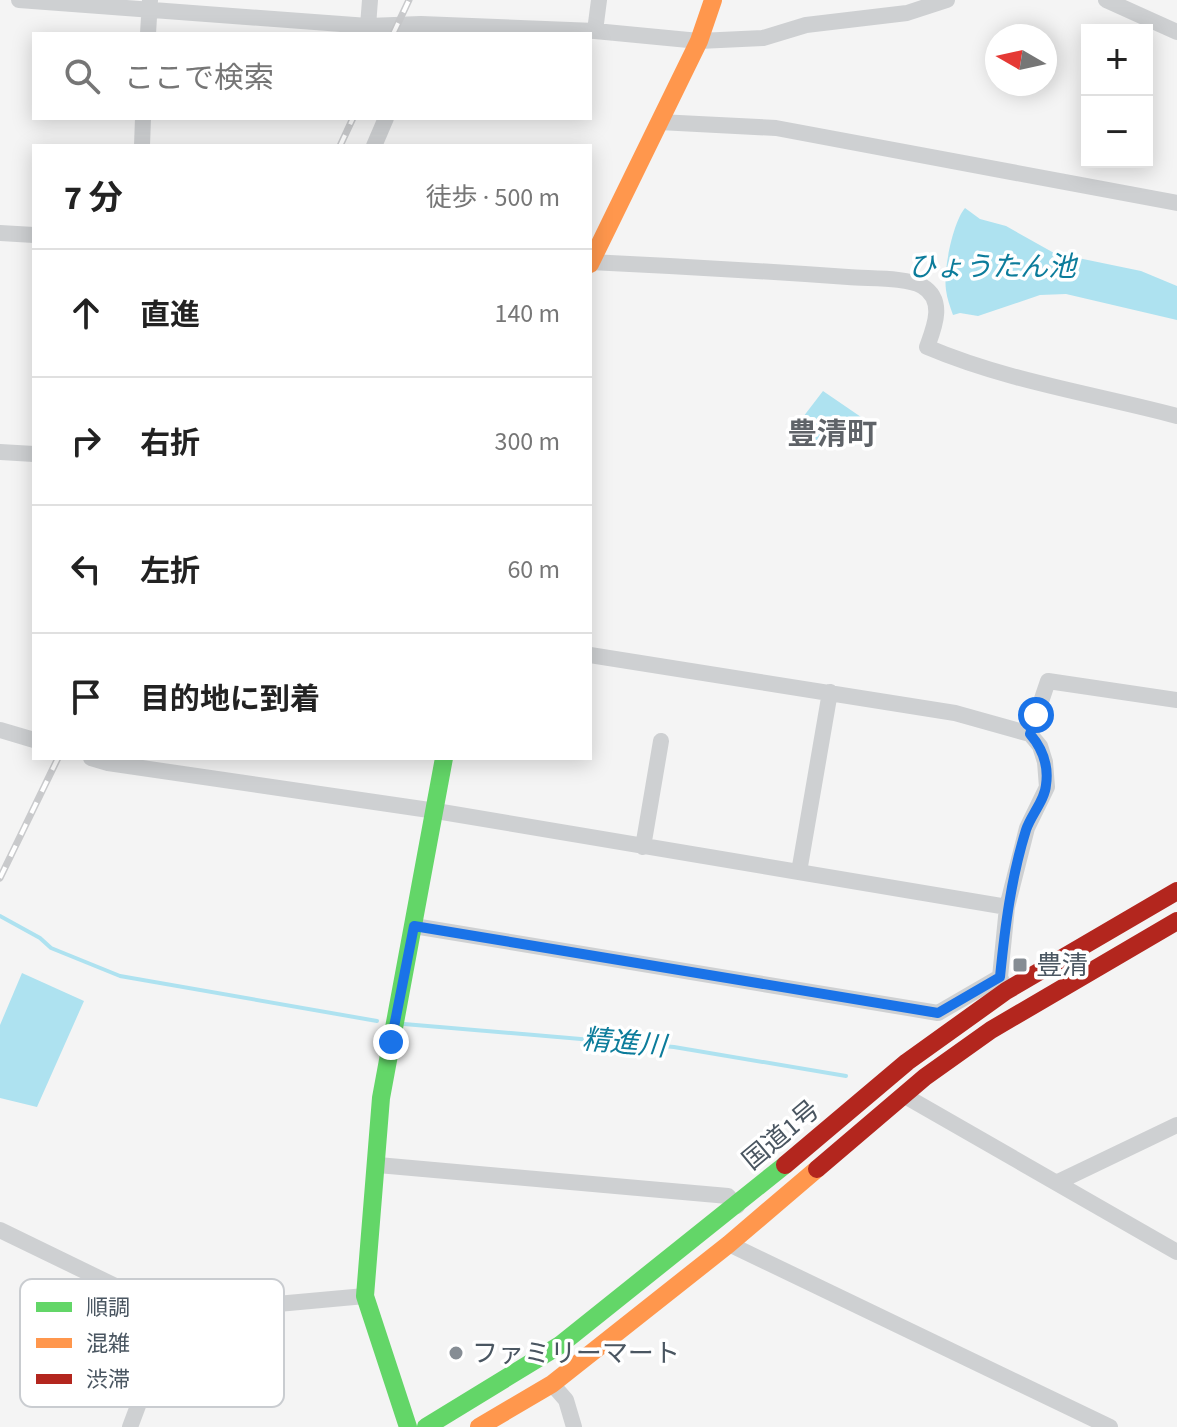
<!DOCTYPE html>
<html lang="ja">
<head>
<meta charset="utf-8">
<style>
	:root { --surface:#fff; --page:#f6f6f6; --text:#222; --muted:#767676; --line:#e0e0e0 }
	body { margin:0; font-family:"Source Sans 3","Noto Sans JP",sans-serif; background:var(--page); color:var(--text) }
	.controls { position:absolute; right:24px; top:24px; display:grid; overflow:hidden; border-radius:0px; box-shadow:0 4px 20px #0003 }
	.controls button { width:72px; height:72px; display:grid; place-items:center; padding:0; border:0; border-bottom:2px solid var(--line); background:var(--surface); color:var(--text); font:40px sans-serif }
	.compass { position:absolute; left:985px; top:24px; width:72px; height:72px; border-radius:50%; background:var(--surface); box-shadow:0 4px 20px #0003; rotate:279deg }
	.stop { position:absolute; width:24px; height:24px; margin:-18px; border:6px solid #1a73e8; border-radius:50%; background:#fff }
	.stop.end { background:#1a73e8; border-color:#fff; box-shadow:0 2px 8px #0008 }
	.list { margin:0; padding:0; list-style:none }
	h2 { display:flex; justify-content:space-between; align-items:center; height:104px; margin:0; padding:0 32px; font-size:34px }
	h2 small { font-size:26px; font-weight:400; color:var(--muted) }
	.list li { display:grid; grid-template-columns:52px 1fr auto; gap:24px; align-items:center; box-sizing:border-box; height:128px; padding:0 32px; border-top:2px solid var(--line) }
	.list b { display:block; font-size:30px; white-space:nowrap }
	.list em { font-size:26px; font-style:normal; color:var(--muted) }
	.icon { flex:none; width:44px; height:44px; fill:none; stroke:currentColor; stroke-width:2; stroke-linecap:round; stroke-linejoin:round }
	.map { position:relative; flex:none; width:1177px; height:1427px; overflow:hidden }
	.search { position:absolute; background:var(--surface); box-shadow:0 4px 20px #0003; left:32px; top:32px; width:560px; height:88px; display:flex; align-items:center; gap:20px; box-sizing:border-box; padding:0 28px; border-radius:0px; color:var(--muted); font-size:30px }
	.panel { position:absolute; background:var(--surface); box-shadow:0 4px 20px #0003; left:32px; top:144px; width:560px; height:616px; border-radius:0px }
	.map>svg:first-child { display:block }
	.water { fill:#aee2f0 }
	.lines { fill:none; stroke-linecap:round; stroke-linejoin:round }
	.stream { stroke:#aee2f0; stroke-width:4 }
	.street { stroke:#ced0d2; stroke-width:16 }
	.fast { stroke:#63d668; stroke-width:18 }
	.slow { stroke:#ff974d; stroke-width:18 }
	.jam { stroke:#b3261e; stroke-width:18 }
	.rail-casing { stroke:#c9cacc; stroke-width:7 }
	.rail { stroke:#fff; stroke-width:4; stroke-dasharray:12; stroke-linecap:butt }
	.route { stroke:#1a73e8; stroke-width:10 }
	.poi-dot { fill:#868d94; stroke:#fff; stroke-width:3 }
	.labels { text-anchor:middle; dominant-baseline:central; stroke-width:7; stroke-linejoin:round; paint-order:stroke }
	.poi-label { font-size:26px; fill:#4a5661; stroke:#fff; text-anchor:start }
	.street-label { font-size:26px; fill:#4a5661; stroke:#fff }
	.water-label { font-size:28px; font-style:italic; fill:#0c7c9b; stroke:#fff }
	.quarter-label { font-size:30px; font-weight:bold; fill:#5f6368; stroke:#fff }
	.key { fill:#fff; stroke:#c9ccd0; stroke-width:2 }
	.key-label { font-size:22px; fill:#4a5661 }
</style>
</head>
<body>
<div class="map">
<svg width="1177" height="1427" viewBox="0 0 1177 1427">
	<rect width="100%" height="100%" fill="#f4f4f4"/>
	<path class="water" d="M965,208l15,11 26,7 48,27 87,18 36,15v34l-111,-26 -26,1 -62,21 -18,-3 -7,2c-3,-8 -6,-17 -7,-25 -3,-19 7,-68 19,-82z
		M823,391l38,26 -6,29h-31l-34,-12z
		M22,973l62,28 -47,106 -37,-9v-73z"/>
	<g class="lines">
		<path class="stream" d="M0,916l40,22 11,10 69,28 257,45
			M404,1024l270,23 172,29"/>
		<path class="street" d="M19,0l349,26 53,-2 174,7 104,10 64,-3 43,-13 101,-12 40,-13
			M1106,0l71,32
			M368,26l2,-26
			M595,31l4,-31
			M148,34l2,-34
			M659,122l117,6 401,75
			M142,146l1,-28
			M374,146l12,-28
			M0,233l34,2
			M590,262c86,4 172,9 258,15 19,2 58,0 74,9 24,14 12,42 5,61 80,34 167,47 250,69
			M0,452l34,2
			M590,655l365,58 75,21 10,12 5,16 2,25 -20,41 -20,79 -7,70 6,14
			M0,730l34,10
			M1030,734l18,-53 129,19
			M91,758l17,5 328,48 571,96
			M643,847l18,-106
			M799,872l31,-180
			M414,926l524,87 62,-36
			M905,1096l272,156
			M378,1165l350,31 9,10
			M1058,1182l119,-57
			M0,1230l140,68 39,15 186,-17
			M729,1244l381,183
			M552,1384l14,16 8,27
			M130,1427l35,-93 14,-21"/>
		<path class="fast" d="M408,1427l-43,-131 16,-198 63,-340
			M426,1427l134,-82 225,-180"/>
		<path class="slow" d="M590,264l109,-223 14,-41
			M479,1427l73,-43 177,-140 88,-75"/>
		<path class="jam" d="M785,1165l122,-103 99,-71 171,-100
			M817,1169l108,-92 66,-47 186,-109"/>
		<defs>
			<path id="rail" d="M393,34l16,-34
				M340,146l13,-28
				M0,878l58,-120"/>
		</defs>
		<use href="#rail" class="rail-casing"/>
		<use href="#rail" class="rail"/>
	</g>
	<g class="lines">
		<path class="route" d="M391,1042l23,-116 524,87 62,-36c5,-50 11,-99 26,-147 5,-15 19,-30 20,-45 3,-20 -4,-37 -16,-51l6,-19"/>
	</g>
	<g class="poi-dot">
		<rect x="1012" y="957" width="16" height="16" rx="4"/>
		<circle cx="456" cy="1353" r="8"/>
	</g>
	<g class="labels">
		<g class="poi-label">
			<text x="1036" y="965">豊清</text>
			<text x="472" y="1353">ファミリーマート</text>
		</g>
		<g class="street-label">
			<text transform="translate(781 1135) rotate(-40)">国道1号</text>
		</g>
		<g class="water-label">
			<text x="992" y="267">ひょうたん池</text>
			<text transform="translate(624 1043) rotate(5)">精進川</text>
		</g>
		<g class="quarter-label">
			<text x="832" y="434">豊清町</text>
		</g>
	</g>
	<rect x="20" y="1279" width="264" height="128" rx="12" class="key"/>
	<rect x="36" y="1302" width="36" height="10" fill="#63d668"/>
	<rect x="36" y="1338" width="36" height="10" fill="#ff974d"/>
	<rect x="36" y="1374" width="36" height="10" fill="#b3261e"/>
	<g class="key-label">
		<text x="86" y="1315">順調</text>
		<text x="86" y="1351">混雑</text>
		<text x="86" y="1387">渋滞</text>
	</g>
</svg>
<div class="controls">
<button>+</button>
<button>−</button>
</div>
<svg class="compass" viewBox="-18 -18 36 36"><path d="M0-13l5 13h-10z" fill="#e53935"/><path d="M0 13l5-13h-10z" fill="#767676"/></svg>
<div class="stop" style="left:1036px;top:715px"></div>
<div class="stop end" style="left:391px;top:1042px"></div>
<div class="search"><svg class="icon" aria-label="search" viewBox="0 0 24 24"><circle cx="10" cy="10" r="6"/><path d="M15 15l6 6"/></svg>ここで検索</div>
<section class="panel">
<h2>7 分<small>徒歩 · 500 m</small></h2>
<ul class="list">
<li><svg class="icon" aria-label="ahead" viewBox="0 0 24 24"><path d="M12 20V5M6 11l6-6 6 6"/></svg><div><b>直進</b></div><em>140 m</em></li>
<li><svg class="icon" aria-label="right" viewBox="0 0 24 24"><path d="M7 20v-9h11M14 6l5 5-5 5"/></svg><div><b>右折</b></div><em>300 m</em></li>
<li><svg class="icon" aria-label="left" viewBox="0 0 24 24"><path d="M17 20v-9H6M10 6l-5 5 5 5"/></svg><div><b>左折</b></div><em>60 m</em></li>
<li><svg class="icon" aria-label="arrive" viewBox="0 0 24 24"><path d="M6 21V4h12l-3 4 3 4H6"/></svg><div><b>目的地に到着</b></div></li>
</ul>
</section>
</div>
</body>
</html>
